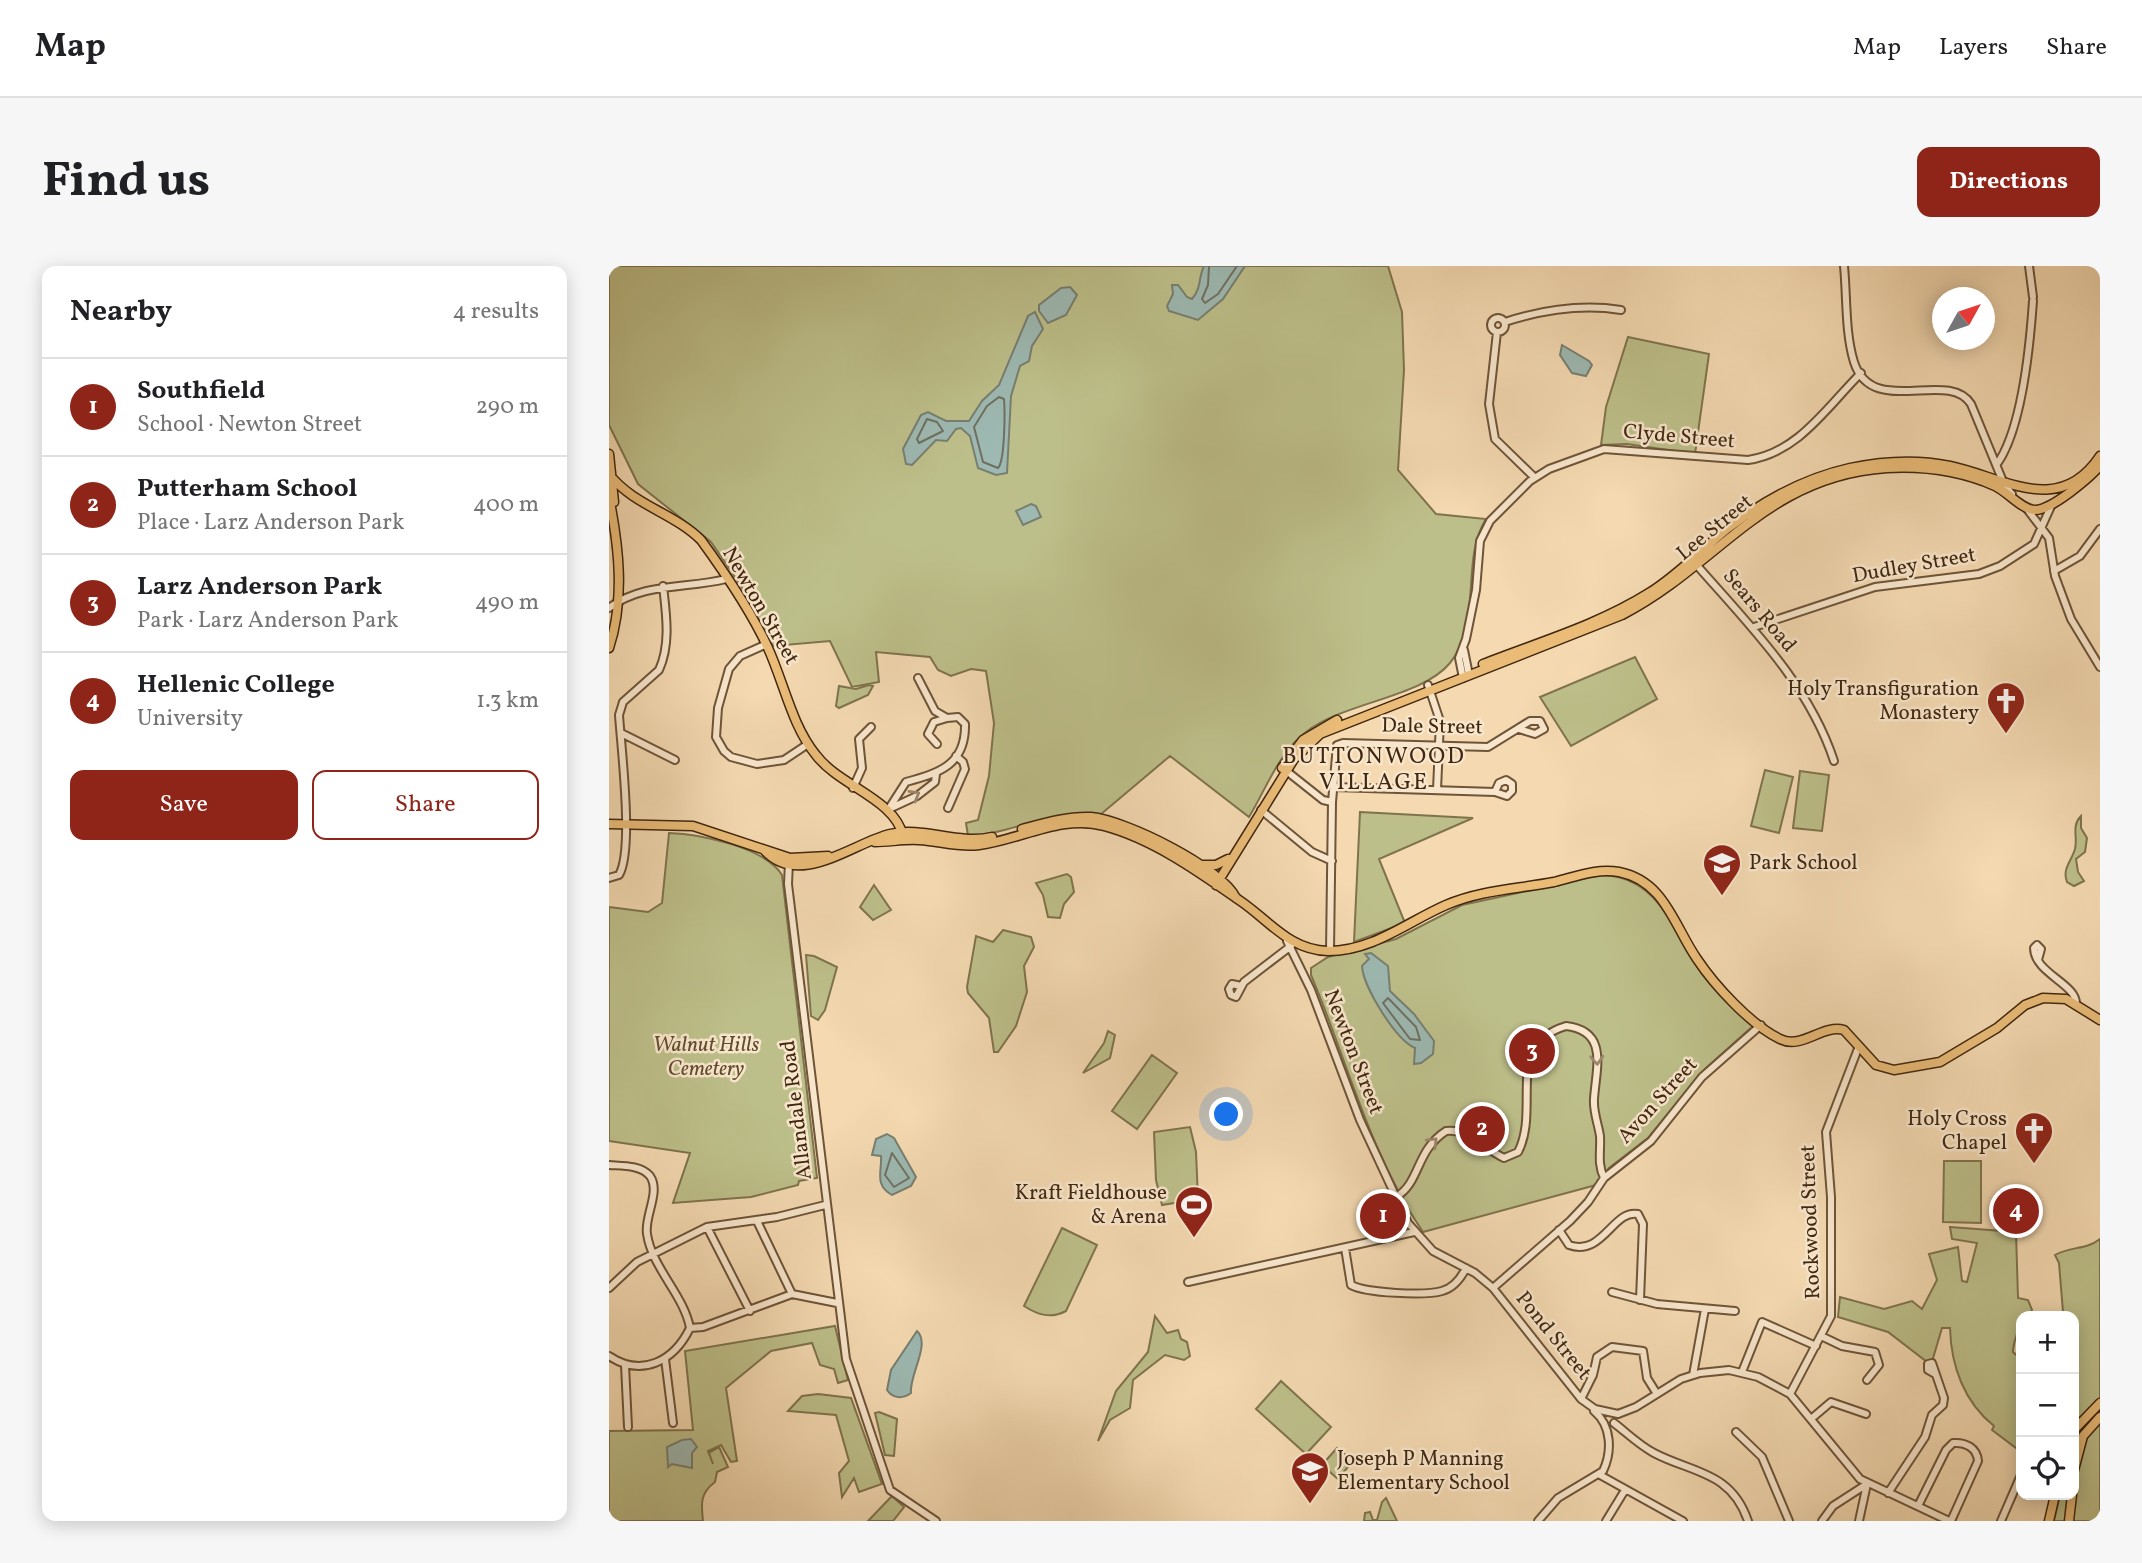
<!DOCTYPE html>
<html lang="en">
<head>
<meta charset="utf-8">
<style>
	:root { --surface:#fff; --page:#f6f6f6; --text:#202124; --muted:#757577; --line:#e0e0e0; --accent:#8f2418 }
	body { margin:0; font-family:Vollkorn,serif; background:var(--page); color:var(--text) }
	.controls { position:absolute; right:21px; bottom:21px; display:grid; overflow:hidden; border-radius:14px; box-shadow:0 4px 18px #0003 }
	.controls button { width:63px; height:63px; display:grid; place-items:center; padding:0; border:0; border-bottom:2px solid var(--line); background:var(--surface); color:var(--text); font:35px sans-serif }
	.compass { position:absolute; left:1323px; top:21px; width:63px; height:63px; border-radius:50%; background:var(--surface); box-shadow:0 4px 18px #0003; rotate:50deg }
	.you { position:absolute; left:618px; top:849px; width:24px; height:24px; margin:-18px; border:5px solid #fff; border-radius:50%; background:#1a73e8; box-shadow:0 0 0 10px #1a73e833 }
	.badge { display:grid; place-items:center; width:46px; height:46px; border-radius:50%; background:var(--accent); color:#fff; font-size:23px; font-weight:700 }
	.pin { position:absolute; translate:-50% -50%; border:4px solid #fff; box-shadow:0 2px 7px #0006 }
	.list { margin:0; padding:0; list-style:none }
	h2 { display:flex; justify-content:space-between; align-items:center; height:91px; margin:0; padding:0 28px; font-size:30px }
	h2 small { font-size:23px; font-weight:400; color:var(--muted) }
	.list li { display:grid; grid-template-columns:46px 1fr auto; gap:21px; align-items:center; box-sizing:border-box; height:98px; padding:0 28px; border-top:2px solid var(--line) }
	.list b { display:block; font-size:26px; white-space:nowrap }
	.list p { margin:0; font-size:23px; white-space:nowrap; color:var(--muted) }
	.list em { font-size:23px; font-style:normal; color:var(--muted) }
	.actions { display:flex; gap:14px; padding:21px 28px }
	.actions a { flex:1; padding:16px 0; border:2px solid var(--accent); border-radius:14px; text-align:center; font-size:24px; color:var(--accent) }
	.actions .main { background:var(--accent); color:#fff }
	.icon { flex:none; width:38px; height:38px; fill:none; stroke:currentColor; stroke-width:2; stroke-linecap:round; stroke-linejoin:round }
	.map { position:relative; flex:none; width:1491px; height:1255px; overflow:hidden; border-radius:14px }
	header { display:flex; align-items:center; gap:42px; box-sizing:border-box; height:98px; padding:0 35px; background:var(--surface); border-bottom:2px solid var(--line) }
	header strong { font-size:33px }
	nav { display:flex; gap:38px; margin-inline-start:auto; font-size:24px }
	.intro { display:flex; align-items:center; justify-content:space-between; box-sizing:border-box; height:168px; padding:0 42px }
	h1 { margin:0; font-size:49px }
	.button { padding:18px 32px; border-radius:14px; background:var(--accent); color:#fff; font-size:24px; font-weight:700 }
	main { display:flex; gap:42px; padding:0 42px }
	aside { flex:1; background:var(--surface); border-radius:14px; box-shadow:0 4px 18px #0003 }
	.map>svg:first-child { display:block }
	.green { fill:#bdbf8a; stroke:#7f734d; stroke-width:2 }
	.water { fill:#9db9b2; stroke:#787f71; stroke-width:2 }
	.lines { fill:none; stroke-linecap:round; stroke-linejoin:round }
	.shore { stroke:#6f7061; stroke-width:2 }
	.minor-casing { stroke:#6e5438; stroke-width:10 }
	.major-casing { stroke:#412710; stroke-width:11 }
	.minor { stroke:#f8e6cc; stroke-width:6 }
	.major { stroke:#eabc78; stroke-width:8 }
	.oneway { stroke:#9c866e }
	.labels { text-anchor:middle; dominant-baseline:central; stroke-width:5; stroke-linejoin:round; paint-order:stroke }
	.street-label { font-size:21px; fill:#412710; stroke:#f8e6cc }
	.poi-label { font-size:21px; fill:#412710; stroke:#f8e6cc; text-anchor:end }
	.park-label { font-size:21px; font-style:italic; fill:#604d2e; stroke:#f8e6cc }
	.neighbourhood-label { font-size:23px; letter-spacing:2px; fill:#412710; stroke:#f8e6cc }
</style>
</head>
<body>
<header>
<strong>Map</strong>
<nav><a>Map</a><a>Layers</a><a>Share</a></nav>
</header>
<div class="intro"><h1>Find us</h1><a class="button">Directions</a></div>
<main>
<aside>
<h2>Nearby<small>4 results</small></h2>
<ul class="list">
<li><span class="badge">1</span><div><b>Southfield</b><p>School · Newton Street</p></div><em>290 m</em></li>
<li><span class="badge">2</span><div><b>Putterham School</b><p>Place · Larz Anderson Park</p></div><em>400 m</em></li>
<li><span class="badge">3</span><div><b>Larz Anderson Park</b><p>Park · Larz Anderson Park</p></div><em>490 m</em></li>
<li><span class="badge">4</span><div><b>Hellenic College</b><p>University</p></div><em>1.3 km</em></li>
</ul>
<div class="actions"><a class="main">Save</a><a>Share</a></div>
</aside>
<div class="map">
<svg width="1491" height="1255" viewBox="0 0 1491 1255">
	<rect width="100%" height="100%" fill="#f4d9b1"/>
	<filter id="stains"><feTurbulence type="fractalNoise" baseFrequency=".00286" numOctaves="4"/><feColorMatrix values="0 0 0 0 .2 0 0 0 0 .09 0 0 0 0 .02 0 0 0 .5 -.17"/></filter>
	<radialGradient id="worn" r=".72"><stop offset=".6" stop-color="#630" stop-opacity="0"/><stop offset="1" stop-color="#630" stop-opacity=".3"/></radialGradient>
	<path class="green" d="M0,0h779l14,46 2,58 -6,100 38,44 50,5c-26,41 -3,103 -36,144 -29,35 -106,39 -144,69 -27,20 -40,57 -57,85l-79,-61 -70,59c-45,-8 -87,19 -132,21l-2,-13 12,-3 11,-44 5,-53 -8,-52 -15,-2 -20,7 -13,-6 -8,-13 -54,-5 3,30 -27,5 -22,-46 -57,5 -18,-31 -6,-17 -38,-56 -73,-58 -29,-59z
		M1019,71l81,17 -14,100 -68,-10 -26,1 5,-38z
		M1026,391l22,42 -86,47 -31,-49z
		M260,419l4,1 -5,9 -29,13 -3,-2 3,-20 17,3z
		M1156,504l28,7 -14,56 -28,-7z
		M1191,505l29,4 -7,56 -29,-3z
		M751,546l113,6 -94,41 26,64 -51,19z
		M1472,550v12l6,10 -2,14 -9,7 2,13 6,9 -10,5 -7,-4c-5,-13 4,-20 8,-33 3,-12 -4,-23 6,-33z
		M60,567c30,1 96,14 113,42l35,303 -18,3 -1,4 -47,12 -78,6 17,-50 -81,-12v-234l39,5 14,-9z
		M458,608l4,3 3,15 -10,12 -4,14 -12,-1 -5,-22 -7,-12z
		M992,609c63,1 73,65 106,105 13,16 37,30 46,46l-48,43 -57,69 -39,30 -13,17 -173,47c-53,-77 -76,-172 -112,-257v-7l17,-11 68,-18 66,-34z
		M265,619l17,25 -18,10 -13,-13z
		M394,664l28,7 3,10 -10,19 3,26 -11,34 -18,26h-4l-5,-34 -21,-25 -1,-6 9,-51 17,6z
		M197,689l8,1 23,11 -12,43 -7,10 -7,-4z
		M499,765l7,4 -5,23 -27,15 21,-30z
		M543,789l25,18 -40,56 -25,-18z
		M581,861l6,25 2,47 -36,6 -6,-25 -2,-48z
		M1335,895h37v62l-38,-1z
		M1341,961l66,5 2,66 10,2 4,10 -4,6h-7c0,14 -8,22 -8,36l8,7v82l-5,7 -24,-18 2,-4c-30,-24 -43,-60 -44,-98h-8l-11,37 -43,-33 -50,-15 2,-20 44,12 28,-8 10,8 15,-29 -8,-26 29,-7 4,34 5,1 10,-39 -25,-4z
		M453,962l35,17 -31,66c-15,8 -28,4 -42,-5z
		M1491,973v161l-22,19 -4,-2v-101h-38l27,-4 -4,-49 -4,-8c16,-9 31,-5 45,-16z
		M546,1050l12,17 11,-3 3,9 6,3 3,14 -6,4 -19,-5 -32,25 -3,28 -20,12 -12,21 18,-50 32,-39z
		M226,1060l13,54 -10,3 -4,-14 -14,-4 -8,-22 -41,8 -45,37 11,73 -6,1 -10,-17 -13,6 5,13 -4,-11 10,-6 9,20 -11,5 -2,10c-15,11 -14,22 -12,39h-94v-90l84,-1 -8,-79z
		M672,1115l50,46 -25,27 -50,-45z
		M209,1128l33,4 31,86 -23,8 -5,-14 -12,19 -3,-24 10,-12 -13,-46 -48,-4 14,-15z
		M1491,1141v114h-46l6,-26h14v-57z
		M270,1146l18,7 -3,37 -9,-1 -10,-42z
		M728,1182l16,13 -15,18 -16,-14z
		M283,1230l12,11 -11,14h-25z
		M777,1232l11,23h-33l1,-8 5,-1 3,8h4l5,-18z"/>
	<path class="water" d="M595,0h41l-22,33 -25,21 -29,-9 -2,-5 6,-12 -1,-9h6l9,12 5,2c10,-12 6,-21 12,-33z
		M461,21l7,8 -11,20 -18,8 -9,-12v-6l22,-17z
		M426,46l8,17 -11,17 -3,15 -9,5 -9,30 -4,77 -11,2 -18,-7 -8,-32 -9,-8 -5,1 -9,12 -11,-1 -24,25 -6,-1 -3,-15 18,-34 7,-3 18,9h23l13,-20 17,-16 29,-69z
		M953,79l27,16 3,4 -6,11 -14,-3 -12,-18z
		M422,238l5,2 5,11 -18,8 -7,-14z
		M762,687l17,13 2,25 24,23 20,27 -1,13 -12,9 -7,1 1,-16c-19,-8 -52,-61 -53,-82l7,-7 -4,-5z
		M278,868l7,4 22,39 -5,9 -19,9c-18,-10 -10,-23 -11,-39l-9,-1 4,-16z
		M308,1065c14,13 -8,44 -6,62 -8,6 -18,6 -24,-3l4,-20z
		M73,1174l9,-1 6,8 -5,6v15l-20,-4 -4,3 -1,-20z"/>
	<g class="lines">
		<path class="shore" d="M600,0l-1,19 -6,14 3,4 13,-9 19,-28
			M390,131l5,2c1,12 1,62 -6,69l-15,-6 -9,-35 13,-21z
			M318,153l10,3 6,9 -24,12 -2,-4z
			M779,732l28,29 4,13 -10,-1 -27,-36z
			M283,887l17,25 -15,9 -9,-12z"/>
		<defs>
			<path id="minor" d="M1235,0c3,31 1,67 10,96 18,57 94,6 117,42l33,80 8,10
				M1420,0l4,31
				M882 59a7 7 0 1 1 14 0a7 7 0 1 1-14 0Z
				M896,56c37,-12 77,-18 116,-12
				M888,66l-8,72 6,35 39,38
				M1388,198c25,-35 33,-120 36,-163
				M1418,243l22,29 6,38 16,43 29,48
				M1085,296c53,61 114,120 140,199
				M1445,305l26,-15 20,-27
				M0,342c35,-26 77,-19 117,-29
				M1145,361l121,-40 104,-13 21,-8 34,-22 18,-40
				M158,378l-27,12 -11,13 -11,39 -2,29 8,14 7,6 26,7 27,-4 24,-16
				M855,384l5,25
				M309,412l17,33 12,7 -13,4 -6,12 9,10
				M854,412l-4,-20 7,-19 10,-49 4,-49 10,-20 40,-40 19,-12 55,-20 144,11c50,-7 79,-53 113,-87
				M819,419l12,36 -3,69
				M12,467l54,27
				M675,503l39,31 9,2
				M725,521l161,5 4,-9 7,-3 6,4v7l-5,5 -12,-4
				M244,522l9,-20 -3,-29 12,-12
				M339,542l17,-39 -2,-7 -7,-6
				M280,543l28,-13 18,-14 1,-8
				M279,544l18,-28c33,-9 60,-17 59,-58l-7,-7 -11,1
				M652,544l51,42 20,9
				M180,596l-1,22 58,475 44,131 46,31
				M0,612l10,-3c15,-25 2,-128 0,-160l4,-13 36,-32c12,-26 7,-57 4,-84
				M678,675l24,49 49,130 48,103 25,28 42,22 18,15 88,111 14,10 23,5 18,-7 45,-28 19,-6 29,-3 29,7 32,17 70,85 89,42
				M721,685l2,-149 5,-57 6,-2 145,4 42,-26h10l4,8 -9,5 -16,-5
				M1429,694l3,-11 -4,-4 -3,3c0,25 43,36 42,56
				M632,720l-9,-2 -3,5 2,6 5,2 8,-15 47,-36
				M0,899c13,1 32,0 41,11 11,16 -6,40 -3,58 5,34 37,61 43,94
				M787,931c25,-15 19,-46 50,-66 24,-3 38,18 58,27l14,-6c23,-44 -15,-107 48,-126 43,5 30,42 28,73 -1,13 4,24 6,37 1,15 -3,27 4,42
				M148,955l35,73
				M98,961l43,84
				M950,964l10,15c34,12 44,-36 69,-31l5,10 -3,76
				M736,982l6,37c15,8 74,11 91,6 11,-3 19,-13 24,-23
				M579,1016l226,-50
				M0,1022l28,-26 70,-35 70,-10 48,-12
				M884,1022l77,-67 18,-19 16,-24 47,-37 51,-64 59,-52
				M1003,1026l45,12 78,7
				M1212,1070l21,10 33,6 4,13 -12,15
				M0,1090c33,22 65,5 81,-28l13,-1 81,-30 8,-3 45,9
				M56,1093l8,64
				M16,1099l3,62
				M1133,1106l20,-50 54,24
				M1084,1109l12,-66
				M1181,1128l41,-78v-119l-5,-65 33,-86
				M972,1133l12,-24 4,-18 15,-10 31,4 4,27 10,16
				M1202,1153l20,-17 35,12
				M1005,1157c13,10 25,22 40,30 38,20 77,18 94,68
				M1127,1166l26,25 27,64
				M991,1209l83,46
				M1279,1227l37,-56 7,-22 11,-10 1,-7 -12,-35 -4,1v6l7,4
				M1310,1238l27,-54 7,-7c13,-1 24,5 25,18l-27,60
				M929,1255l20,-23 45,-27c9,-19 9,-45 -9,-60
				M997,1255l19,-31
				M1213,1255l11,-15 34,-22
				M1250,1255l8,-37
				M1392,1255l20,-46"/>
			<path id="major" d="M0,188l5,48
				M0,208c24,31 65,39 92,66 24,33 50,71 67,108 16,35 24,78 48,107 23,31 79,44 87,81
				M0,231c10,50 16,102 0,151
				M874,398c56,-22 115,-39 166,-71 29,-18 52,-43 78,-64 36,-28 78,-51 123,-61 33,-7 67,-9 100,-2 53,11 109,52 150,-10
				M673,502l21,-28 34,-20
				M0,558l84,2 97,32 38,-2
				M413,563c22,-6 45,-13 69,-12 34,3 130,50 145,81
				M266,576c15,0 29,-3 44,-2 21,1 39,8 60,5 41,-5 83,-31 125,-19 49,13 95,46 135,74 30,20 50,50 89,51 45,0 79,-29 118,-46 34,-15 72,-16 108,-23 21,-5 42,-14 65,-10 46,9 55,54 78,87 18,27 54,66 83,80 22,11 42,-15 64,-9l32,35 18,5 46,-8 57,-34 28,-23 18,-7 23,1 34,21
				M156,585c35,37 88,-8 125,-17 34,-8 67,11 102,3
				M592,599h15l12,-6
				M607,619l78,-126 26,-25 302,-119c97,-50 143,-139 265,-147 37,-2 74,3 108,18 13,6 27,24 40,24 17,0 54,-32 65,-44
				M1465,1164l26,-27
				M1465,1204l9,-34 17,-19
				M1440,1255l6,-26
				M1460,1255l3,-26"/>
		</defs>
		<use href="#minor" class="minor-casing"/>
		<use href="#major" class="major-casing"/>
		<use href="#minor" class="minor"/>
		<use href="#major" class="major"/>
	</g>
	<defs><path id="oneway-chevron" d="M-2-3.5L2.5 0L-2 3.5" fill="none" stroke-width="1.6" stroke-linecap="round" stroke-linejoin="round" transform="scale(1.75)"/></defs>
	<g class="oneway">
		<use href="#oneway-chevron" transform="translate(306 529) rotate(-30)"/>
		<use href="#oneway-chevron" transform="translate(988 794) rotate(87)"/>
		<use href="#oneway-chevron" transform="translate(824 876) rotate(-45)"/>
	</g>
	<defs>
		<symbol id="church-pin" viewBox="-11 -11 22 30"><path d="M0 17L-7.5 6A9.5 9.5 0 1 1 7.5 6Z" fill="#8f2418" stroke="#f8e6cc"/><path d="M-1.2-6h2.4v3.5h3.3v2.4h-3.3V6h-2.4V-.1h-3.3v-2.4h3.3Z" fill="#fff"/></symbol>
		<symbol id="school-pin" viewBox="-11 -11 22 30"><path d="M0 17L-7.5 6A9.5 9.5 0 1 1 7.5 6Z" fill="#8f2418" stroke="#f8e6cc"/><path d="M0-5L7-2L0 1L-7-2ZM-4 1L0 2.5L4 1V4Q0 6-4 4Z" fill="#fff"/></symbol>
		<symbol id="stadium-pin" viewBox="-11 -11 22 30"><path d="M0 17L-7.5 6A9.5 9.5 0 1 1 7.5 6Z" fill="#8f2418" stroke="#f8e6cc"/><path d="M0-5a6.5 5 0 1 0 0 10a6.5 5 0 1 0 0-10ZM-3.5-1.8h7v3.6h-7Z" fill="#fff"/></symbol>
	</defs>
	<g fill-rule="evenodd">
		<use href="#church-pin" x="1375" y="413" width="44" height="60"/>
		<use href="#school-pin" x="1091" y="575" width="44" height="60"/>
		<use href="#church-pin" x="1403" y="843" width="44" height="60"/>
		<use href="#stadium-pin" x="563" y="917" width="44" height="60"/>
		<use href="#school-pin" x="679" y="1183" width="44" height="60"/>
	</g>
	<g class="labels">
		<g class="street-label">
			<text transform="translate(1070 171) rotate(5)">Clyde Street</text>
			<text transform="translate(1106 262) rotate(-39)">Lee Street</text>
			<text transform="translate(1305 300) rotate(-10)">Dudley Street</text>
			<text transform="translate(151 340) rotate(60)">Newton Street</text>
			<text transform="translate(1150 345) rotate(50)">Sears Road</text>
			<text transform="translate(823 461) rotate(1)">Dale Street</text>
			<text transform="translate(744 786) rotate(69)">Newton Street</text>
			<text transform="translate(1049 835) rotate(-48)">Avon Street</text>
			<text transform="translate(188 844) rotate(-97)">Allandale Road</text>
			<text transform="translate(1202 956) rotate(-92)">Rockwood Street</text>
			<text transform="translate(944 1070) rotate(51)">Pond Street</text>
		</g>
		<g class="poi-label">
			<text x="1370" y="423">Holy Transfiguration<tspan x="1370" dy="24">Monastery</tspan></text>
			<text x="1140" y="597" text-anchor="start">Park School</text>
			<text x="1398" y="853">Holy Cross<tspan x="1398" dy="24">Chapel</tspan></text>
			<text x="558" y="927">Kraft Fieldhouse<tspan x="558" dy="24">&amp; Arena</tspan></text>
			<text x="728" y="1193" text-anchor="start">Joseph P Manning<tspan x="728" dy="24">Elementary School</tspan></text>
		</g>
		<g class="park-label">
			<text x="97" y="779">Walnut Hills<tspan x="97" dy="24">Cemetery</tspan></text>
		</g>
		<g class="neighbourhood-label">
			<text x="765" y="491">BUTTONWOOD<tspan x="765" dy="26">VILLAGE</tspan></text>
		</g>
	</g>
	<rect width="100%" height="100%" filter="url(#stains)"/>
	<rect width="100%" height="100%" fill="url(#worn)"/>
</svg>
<div class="controls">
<button>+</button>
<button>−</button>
<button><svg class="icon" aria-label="locate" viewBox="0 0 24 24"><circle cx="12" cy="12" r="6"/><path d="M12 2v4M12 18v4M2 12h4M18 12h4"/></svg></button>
</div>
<svg class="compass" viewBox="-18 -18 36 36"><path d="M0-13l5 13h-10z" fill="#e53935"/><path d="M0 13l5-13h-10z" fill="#757577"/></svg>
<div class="you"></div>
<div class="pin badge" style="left:774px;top:950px">1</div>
<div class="pin badge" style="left:873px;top:863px">2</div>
<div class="pin badge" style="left:923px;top:785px">3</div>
<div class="pin badge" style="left:1407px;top:945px">4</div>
</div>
</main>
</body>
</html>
